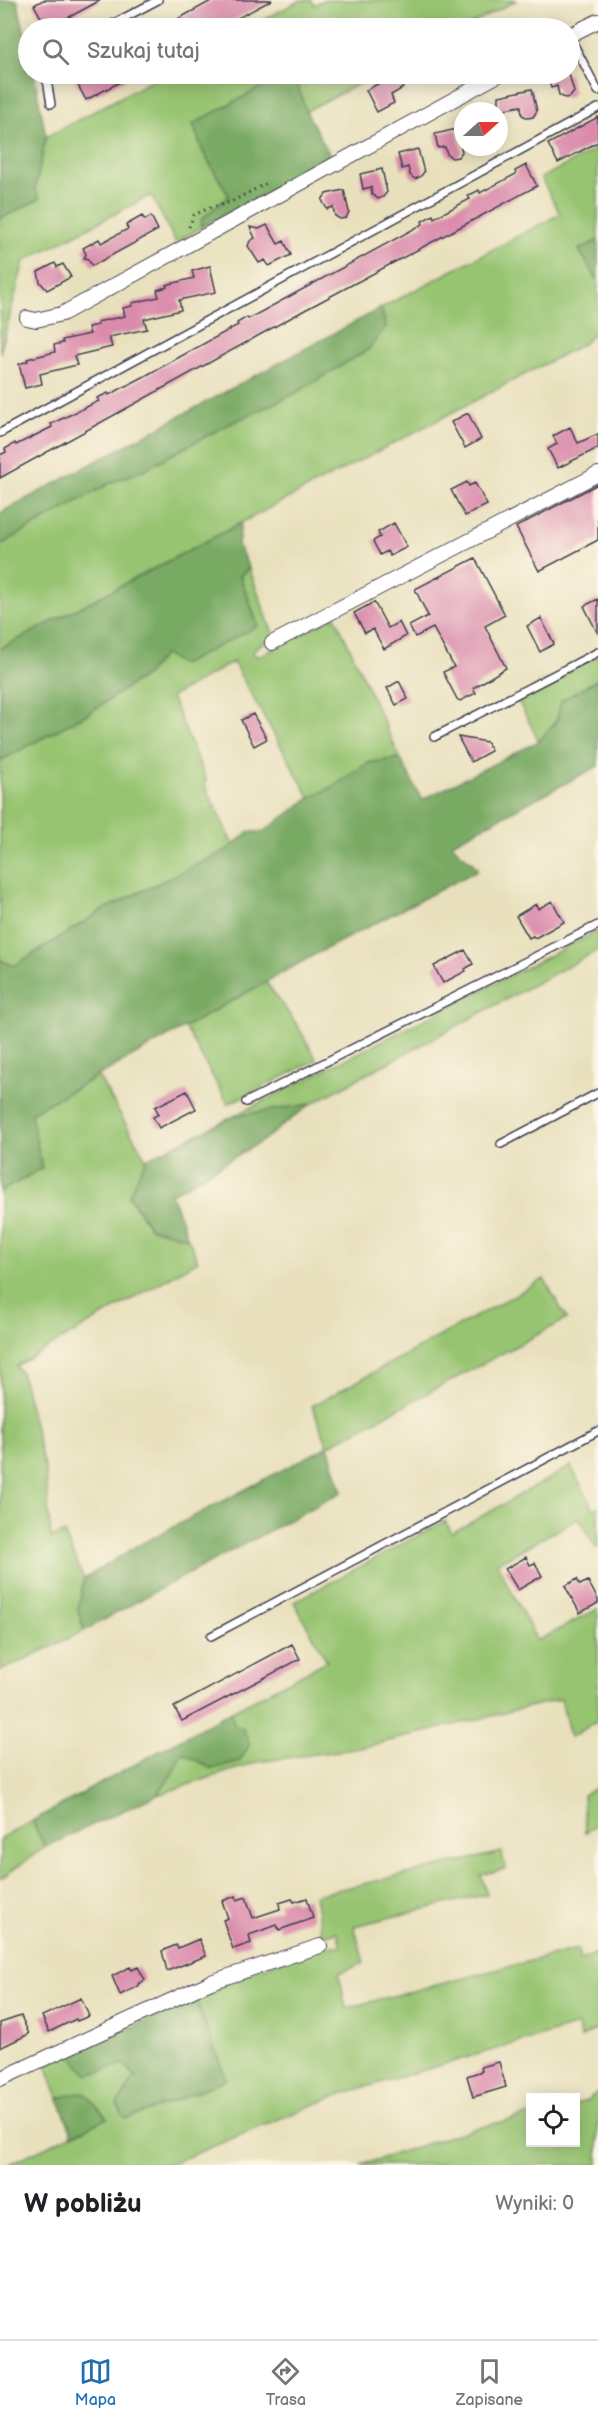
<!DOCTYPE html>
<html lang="pl">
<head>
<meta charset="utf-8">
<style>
	:root { --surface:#fff; --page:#f6f6f6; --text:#202124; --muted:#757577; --line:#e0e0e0; --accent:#1f6fb2 }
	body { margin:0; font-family:"Balsamiq Sans",sans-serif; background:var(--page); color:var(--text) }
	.controls { position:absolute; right:18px; bottom:18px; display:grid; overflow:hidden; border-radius:0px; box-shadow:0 3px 15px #0003 }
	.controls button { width:54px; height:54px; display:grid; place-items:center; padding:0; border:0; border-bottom:2px solid var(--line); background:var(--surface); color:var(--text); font:30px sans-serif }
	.compass { position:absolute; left:454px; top:102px; width:54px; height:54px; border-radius:50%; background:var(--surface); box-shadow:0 3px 15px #0003; rotate:69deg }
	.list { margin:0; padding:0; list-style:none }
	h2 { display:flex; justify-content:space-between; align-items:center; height:78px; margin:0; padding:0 24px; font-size:26px }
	h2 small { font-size:20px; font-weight:400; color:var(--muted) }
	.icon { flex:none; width:33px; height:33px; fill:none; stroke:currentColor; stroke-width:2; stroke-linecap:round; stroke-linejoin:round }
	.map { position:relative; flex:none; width:598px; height:2165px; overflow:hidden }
	.search { position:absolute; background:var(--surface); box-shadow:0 3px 15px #0003; left:18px; right:18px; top:18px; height:66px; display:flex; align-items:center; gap:15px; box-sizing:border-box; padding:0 21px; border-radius:33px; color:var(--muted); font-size:22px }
	.sheet { height:174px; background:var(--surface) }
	nav { display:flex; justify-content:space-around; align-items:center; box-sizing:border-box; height:84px; border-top:2px solid var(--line); background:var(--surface); font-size:16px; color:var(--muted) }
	nav a { display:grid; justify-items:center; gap:3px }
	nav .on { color:var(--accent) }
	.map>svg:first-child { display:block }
	.green { fill:#97c471; stroke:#5c7356; stroke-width:1.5 }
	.forest { fill:#79aa63; stroke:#4e664f; stroke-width:1.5 }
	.building { fill:#da8bac }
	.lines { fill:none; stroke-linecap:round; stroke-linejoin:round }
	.lane-casing { stroke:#403e4e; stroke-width:10 }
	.street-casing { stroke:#403e4e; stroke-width:16 }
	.path { stroke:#403e4e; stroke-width:3; stroke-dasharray:1.5 4.5; stroke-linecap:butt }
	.lane { stroke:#fff; stroke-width:7 }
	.street { stroke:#fff; stroke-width:14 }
</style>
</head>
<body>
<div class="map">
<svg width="598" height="2165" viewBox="0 0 598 2165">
	<rect width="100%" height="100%" fill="#fcf5e5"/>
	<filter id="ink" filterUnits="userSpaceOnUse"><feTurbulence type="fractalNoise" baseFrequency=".0167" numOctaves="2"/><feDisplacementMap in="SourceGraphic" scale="12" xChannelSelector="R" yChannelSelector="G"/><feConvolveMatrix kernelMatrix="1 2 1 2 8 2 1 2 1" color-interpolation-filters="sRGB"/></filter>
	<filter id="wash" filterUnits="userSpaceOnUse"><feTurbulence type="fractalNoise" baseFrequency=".008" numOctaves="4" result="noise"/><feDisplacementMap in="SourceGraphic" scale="24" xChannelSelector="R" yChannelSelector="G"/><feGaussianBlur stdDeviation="1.35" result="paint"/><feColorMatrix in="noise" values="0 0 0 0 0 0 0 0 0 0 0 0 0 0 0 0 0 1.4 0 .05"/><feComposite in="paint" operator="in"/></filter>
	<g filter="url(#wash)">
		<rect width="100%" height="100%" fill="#e8e0bc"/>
		<path class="green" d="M301,0h10l3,5 9,-5h194l-53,28h-217z
			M164,74h121l-92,50 10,28 26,44 -27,23 -1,8 -25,16 -25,-48 -127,66 -24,92v-134l39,-20 -4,-10 11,-52z
			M294,74h84l-72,37z
			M598,148v92l-19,10 19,31v49l-15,14 -583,305v-104l110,-62 33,-13 84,-45 67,-31 92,-67 -5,-19 179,-94 -19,-36z
			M249,568l25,69 -16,9 -6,6 6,5 77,-41 65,142 -32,5 -34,23 -24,12 -77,-136 -62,35 35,82 -1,6 28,60 -6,5 -124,60 -89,56 -14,-6v-199l87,-47 59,-39 18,-21 94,-29 -18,-49z
			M598,655v24l-37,22 -4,19 -18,21 -23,-44z
			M598,931v19l-287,154 -77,12z
			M266,982l31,43 20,35 -89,44 -43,-77z
			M98,1076l48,83 -17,37 21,32 38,10 10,23 -182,105 6,9 23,95 6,68 13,-5 20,46 -6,30 6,22 -84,40v-479l42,-24 -12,-55z
			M544,1279l23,40 -239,127 -16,-40z
			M571,1466l22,43 5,-2v40l-2,1 -17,-30 -82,45 40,78 61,-32v112l-28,16 -9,-38 -201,49 -103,14 -100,33 16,-23 9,-20 30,17 23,-42 -5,-15 97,-51 -33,-59 151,-81 7,12z
			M598,1787v36l-13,10 -2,-38z
			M34,1820v5l11,22 -45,32v-40z
			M502,1852l3,17 -24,6 6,19 -133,32 10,37 -25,10 7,35 232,-59 2,12 18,-9v76l-18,10 -2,-13 -243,71 -167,69h-161l100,-47 -22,-26 -27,6 -12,-33 24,-11 18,21 36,-11 12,13 -19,27 9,15 41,-15 59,-25 -32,-84 126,-49h21l-4,-14 -15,4 -7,-41z
			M598,2093v72h-237l111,-36 58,-14v27h46v-38l14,-4v-3z"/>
		<path class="forest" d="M0,0h17l11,47v27h6l12,63 -11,52 5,10 -40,20z
			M285,74h9l12,37 26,48 -131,68 1,-8 27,-23 -26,-44 -10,-28z
			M598,240v41l-19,-31z
			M381,308l5,19 -18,23 -74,44 -67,31 -84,45 -33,13 -110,62v-32z
			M241,523l-3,22 11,23 -9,8 18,50 -76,39 -18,-11 -18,21 -59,39 -87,47v-112z
			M598,679v87l-146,77c6,13 17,12 26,27l-164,85 -283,158 11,55 -42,24v-232l14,6 89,-56 124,-60 21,-18h15l47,-34 24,-12 34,-23 32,-5 22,42 117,-59 18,-21 4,-19z
			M311,1104l-49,37 -91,53 17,44 -38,-10 -21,-33 17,-36 88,-43z
			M328,1446l14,46 -186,99 -72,40 -6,-22 6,-30 53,-33z
			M230,1712l5,15h7l8,17 -10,17 -28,8 -30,-16 -9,19 -16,23 -112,52 -11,-22v-5z
			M194,1995l32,84 -59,25 -42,15 -8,-15 19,-28 -12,-12 -36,11 -18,-21 96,-42z
			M85,2092l22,26 -34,17 -15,-37z"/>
		<g id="blocks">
			<path class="building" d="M43,0h58l-52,28h-2l-13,-23z
				M213,0h59l-53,28h-58z
				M72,74h63l-49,26z
				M547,74h22l5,18 -4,5 -5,1 -6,-3 -2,-9 -6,2z
				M395,75l8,13 -12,7 3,8 -17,9 -11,-22z
				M532,89l5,22 -4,6 -5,1 -6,-3 -1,-9 -22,4v-14z
				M598,117v25l-40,21 -10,-19z
				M457,129l5,23 -4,5 -6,1 -5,-4 -2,-7 -7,1 -3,-14z
				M418,149l6,23 -4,5 -5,2 -5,-4 -2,-8 -6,2 -4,-15z
				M526,165l11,21 -234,125 -303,167v-23l6,-3 -1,-3 10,-6 1,2 36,-18 -1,-3 48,-23 -2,-3 11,-5 1,2 36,-19 93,-51 -1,-2 10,-6 1,2 175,-95 -1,-3 11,-6 1,3 36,-19 -2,-3 11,-6 1,3 36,-19 -1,-3z
				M382,169l5,23 -4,5 -5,2 -6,-5 -1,-7 -8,2 -3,-15z
				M344,190l5,22 -3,6 -6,1 -5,-3 -2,-9 -6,2 -5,-9 4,-6z
				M142,216l3,4 6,-4 7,14 -66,36 -4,-7 -4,-1 2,-4 -3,-6 16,-9 2,4 27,-14 -2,-4z
				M267,225l11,19 6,-3 7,14 -22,11 -4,-6 -6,3 -11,-17 2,-5 5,-3 -5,-11 9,2z
				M55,263l2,4 6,-3 8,13 -24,13 -7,-8 -2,-10z
				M210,266l6,26 -37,8 2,10 -37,9 3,10 -38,8 3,10 -38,9 3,9 -37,9 2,10 -17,4 -6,-24 9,-3 -1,-2 28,-7 -1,-7 9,-2 -1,-3 28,-6 -2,-7 10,-2 -1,-3 28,-6 -2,-8 9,-2v-3l27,-6 -2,-7 10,-3 -1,-2 28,-7 -2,-7z
				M468,413l13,26 -16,9 -14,-26z
				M570,427l8,16 20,-9v14l-40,20 -10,-19 9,-5 -4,-8z
				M467,482l2,4 6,-3 12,22 -22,11 -14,-26z
				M598,484v56l-59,31 -23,-44z
				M394,523l13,24 -17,9 -3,-5 -7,4 -7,-14 7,-4 -2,-5z
				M475,558l30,57 -20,11 21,42 -33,20 3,5 -16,8 -3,-2 -14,-27 11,-5 -21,-39 -18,9 -6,-11 19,-10 -13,-27z
				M598,599v35l-14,-28z
				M374,602l14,26 11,-6 7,14 -22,13 -11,-20 -8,4 -11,-20z
				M541,618l13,26 -14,8 -13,-26z
				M399,681l9,18 -12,6 -9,-17z
				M253,714l14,25 -13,7 -13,-26z
				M458,737l29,5 4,9 -20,11z
				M552,901l12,21 -29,16 -2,-2 -4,2 -13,-22 20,-12 2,5z
				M465,950l8,14 -8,5 1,2 -23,12 -9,-17z
				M187,1091l9,18 -37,19 -6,-11 6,-3 -4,-7z
				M526,1557l4,8 5,-2 7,13 -24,14 -13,-21z
				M577,1579l3,6 8,-4 10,19v3l-18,10 -15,-27z
				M292,1644l8,15 -118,62 -8,-14z
				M236,1896l1,4 9,-3 7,21 27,-9 -1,-6 13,-4 2,3 13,-4 6,20 -34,12 -2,-5 -28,10 2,8 -18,6 -10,-29 5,-2 -6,-17z
				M199,1939l7,17 -39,15 -5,-20 14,-6 2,3z
				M130,1967l2,3 6,-3 7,13 -6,4v2l-19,9 -8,-19z
				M81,1998l8,18 -12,5 -1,-2 -27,13 -7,-16z
				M21,2016l8,18 -29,14v-25z
				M499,2062l7,25 -33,10 -6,-21 15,-5 -1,-4z"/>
		</g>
	</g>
	<g filter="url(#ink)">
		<use href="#blocks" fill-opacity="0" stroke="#403e4e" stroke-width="1.5"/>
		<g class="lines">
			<defs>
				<path id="lane" d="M105,28l53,-28
					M570,37l28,54
					M46,74l5,30
					M0,433l598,-325
					M434,737l164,-85
					M246,1102l352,-177
					M501,1144l97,-51
					M211,1636l387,-205"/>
				<path id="street" d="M570,35l28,-14
					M27,318l9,2 26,-6 438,-240
					M272,643l326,-169
					M0,2079l211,-97 109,-36"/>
			</defs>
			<use href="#lane" class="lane-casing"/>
			<use href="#street" class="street-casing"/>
			<path class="path" d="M189,227l5,-12 15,-7 22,-6 38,-20"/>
			<use href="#lane" class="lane"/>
			<use href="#street" class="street"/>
		</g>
	</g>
</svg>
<div class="controls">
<button><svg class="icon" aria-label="locate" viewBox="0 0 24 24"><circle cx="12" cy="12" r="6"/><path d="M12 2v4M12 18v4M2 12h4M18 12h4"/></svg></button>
</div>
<svg class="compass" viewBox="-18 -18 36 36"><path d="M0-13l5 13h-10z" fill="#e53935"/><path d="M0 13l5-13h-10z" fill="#757577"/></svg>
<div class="search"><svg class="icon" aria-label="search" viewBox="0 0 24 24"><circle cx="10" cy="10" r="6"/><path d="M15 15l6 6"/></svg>Szukaj tutaj</div>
</div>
<section class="sheet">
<h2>W pobliżu<small>Wyniki: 0</small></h2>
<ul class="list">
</ul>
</section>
<nav>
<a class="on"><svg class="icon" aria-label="map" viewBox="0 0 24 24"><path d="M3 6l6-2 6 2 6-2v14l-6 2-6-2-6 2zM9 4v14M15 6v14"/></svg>Mapa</a>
<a><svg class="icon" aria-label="directions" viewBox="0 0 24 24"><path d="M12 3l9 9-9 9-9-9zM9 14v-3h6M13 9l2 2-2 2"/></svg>Trasa</a>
<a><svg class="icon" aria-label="saved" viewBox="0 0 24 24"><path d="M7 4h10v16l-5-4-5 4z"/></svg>Zapisane</a>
</nav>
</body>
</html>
